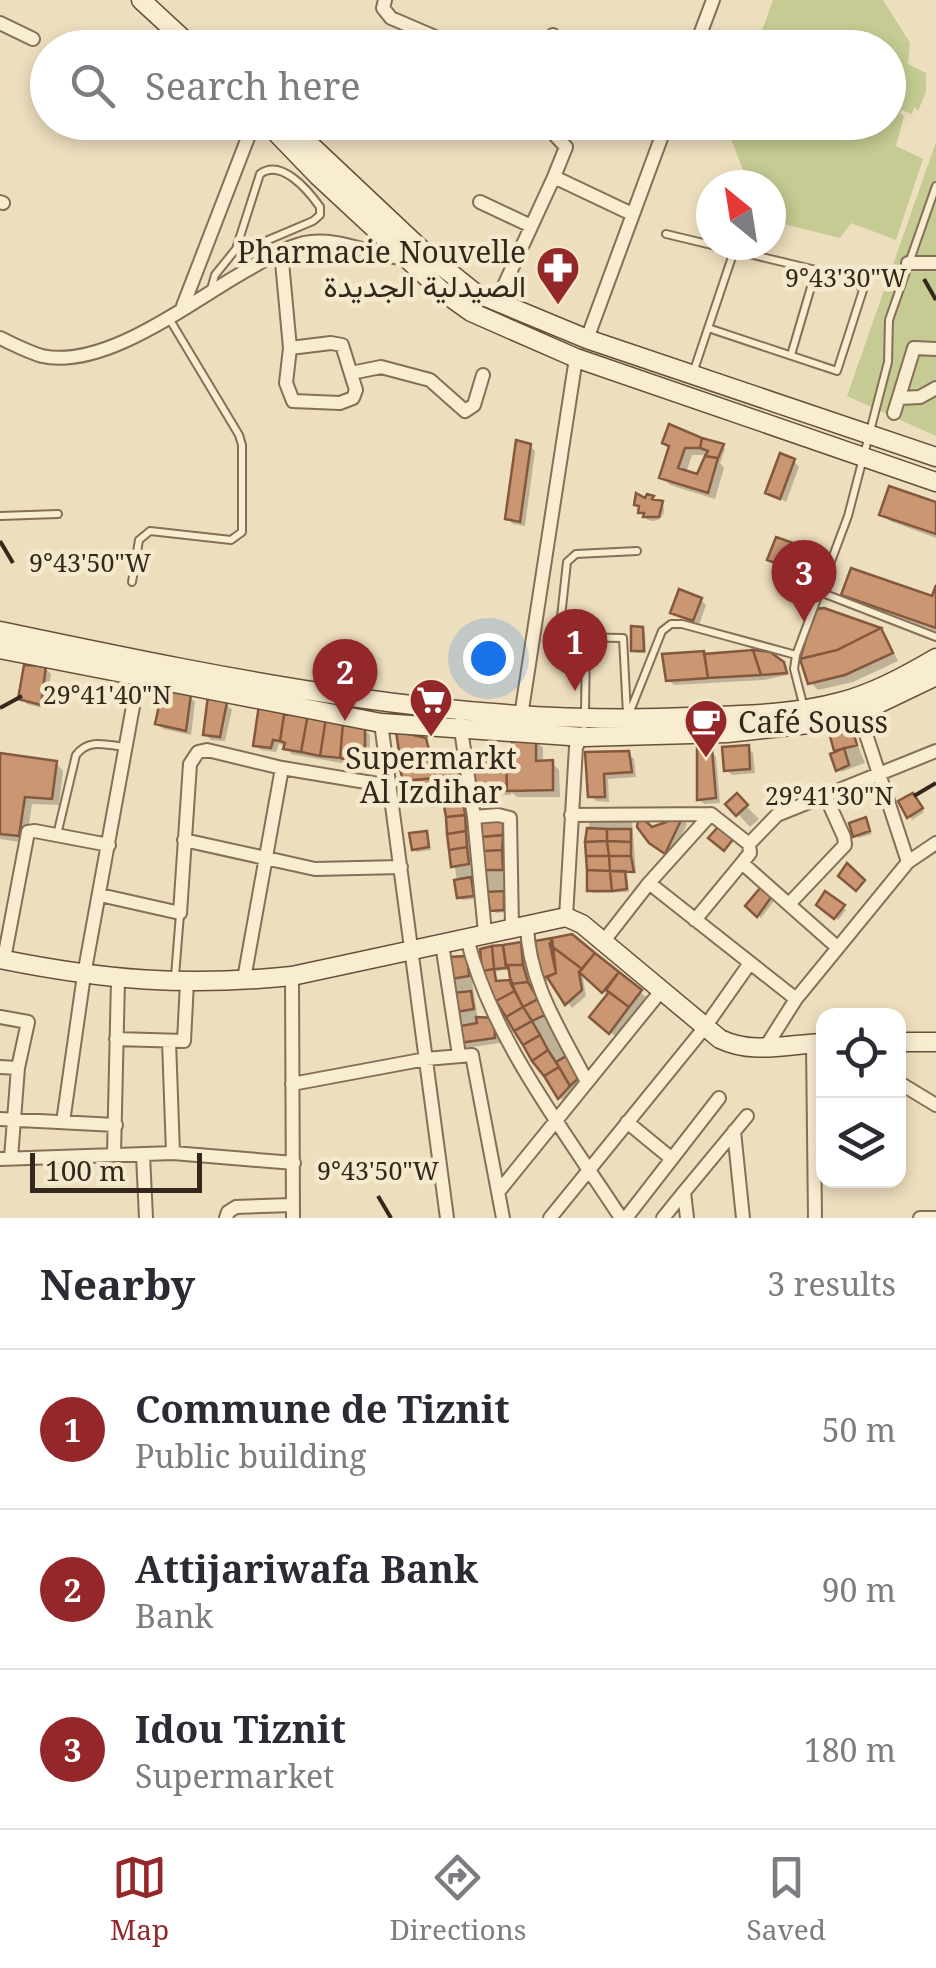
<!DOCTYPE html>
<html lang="en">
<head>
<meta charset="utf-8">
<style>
	:root { --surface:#fff; --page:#f7f7f7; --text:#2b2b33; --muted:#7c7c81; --line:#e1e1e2; --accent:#94272a }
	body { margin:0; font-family:"Noto Serif",Vazirmatn,serif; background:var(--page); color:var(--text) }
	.controls { position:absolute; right:30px; bottom:30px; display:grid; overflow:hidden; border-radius:20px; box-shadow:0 5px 15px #0003 }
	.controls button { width:90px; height:90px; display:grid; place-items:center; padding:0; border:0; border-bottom:2px solid var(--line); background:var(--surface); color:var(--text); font:50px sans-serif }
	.compass { position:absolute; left:696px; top:170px; width:90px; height:90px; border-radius:50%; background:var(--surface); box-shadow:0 5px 15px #0003; rotate:330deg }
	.scale { position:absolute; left:30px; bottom:25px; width:172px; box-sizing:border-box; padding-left:10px; border:5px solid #34271b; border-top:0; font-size:28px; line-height:35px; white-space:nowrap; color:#34271b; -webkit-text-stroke:8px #f5e9cd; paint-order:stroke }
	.you { position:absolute; left:488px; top:658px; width:35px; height:35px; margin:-25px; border:8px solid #fff; border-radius:50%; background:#1a73e8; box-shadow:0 0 0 15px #1a73e833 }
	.badge { display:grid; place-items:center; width:65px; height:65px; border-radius:50%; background:var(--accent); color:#fff; font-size:32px; font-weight:700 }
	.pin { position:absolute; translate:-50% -82px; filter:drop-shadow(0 2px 5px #0008) }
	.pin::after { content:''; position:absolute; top:52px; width:35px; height:30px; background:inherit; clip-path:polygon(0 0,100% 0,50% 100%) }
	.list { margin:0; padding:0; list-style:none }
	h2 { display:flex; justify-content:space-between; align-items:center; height:130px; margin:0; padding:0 40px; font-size:42px }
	h2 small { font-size:32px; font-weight:400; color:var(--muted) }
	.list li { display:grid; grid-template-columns:65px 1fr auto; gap:30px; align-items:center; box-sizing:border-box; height:160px; padding:0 40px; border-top:2px solid var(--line) }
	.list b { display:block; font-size:38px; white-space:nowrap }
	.list p { margin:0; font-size:32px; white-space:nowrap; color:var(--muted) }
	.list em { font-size:32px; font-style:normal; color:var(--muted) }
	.icon { flex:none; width:55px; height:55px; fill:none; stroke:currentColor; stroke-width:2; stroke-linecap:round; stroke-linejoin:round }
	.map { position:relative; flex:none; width:936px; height:1218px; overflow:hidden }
	.search { position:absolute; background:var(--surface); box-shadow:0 5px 15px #0003; left:30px; right:30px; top:30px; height:110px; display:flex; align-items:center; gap:25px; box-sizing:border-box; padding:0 35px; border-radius:55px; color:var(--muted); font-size:38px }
	.sheet { height:610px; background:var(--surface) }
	nav { display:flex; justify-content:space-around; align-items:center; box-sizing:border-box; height:140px; border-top:2px solid var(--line); background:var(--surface); font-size:28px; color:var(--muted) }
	nav a { display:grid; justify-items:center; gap:5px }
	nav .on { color:var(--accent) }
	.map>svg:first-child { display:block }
	.green { fill:#c5cb92 }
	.shadow { fill:#0003; fill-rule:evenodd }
	.building { fill:#cb9773; stroke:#84583d; stroke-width:2.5 }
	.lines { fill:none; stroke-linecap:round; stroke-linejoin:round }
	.lane-casing { stroke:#856f57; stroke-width:10 }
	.street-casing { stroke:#856f57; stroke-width:16 }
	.secondary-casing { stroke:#67503a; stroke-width:21 }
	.lane { stroke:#f8ecd1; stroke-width:6 }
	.street { stroke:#f8ecd1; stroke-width:12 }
	.secondary { stroke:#f8ecd1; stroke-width:18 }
	.ticks { fill:none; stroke:#34271b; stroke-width:4 }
	.labels { text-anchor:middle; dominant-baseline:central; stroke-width:9; stroke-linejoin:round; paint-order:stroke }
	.poi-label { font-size:30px; fill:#34271b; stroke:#f5e9cd; text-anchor:end }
	.ticks-label { font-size:25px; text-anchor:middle; fill:#34271b; stroke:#f5e9cd; stroke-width:9; stroke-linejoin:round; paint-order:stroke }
</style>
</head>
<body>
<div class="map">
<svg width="936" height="1218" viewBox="0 0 936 1218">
	<rect width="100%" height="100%" fill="#eddebe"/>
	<path class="green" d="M773,0h110l27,43 -2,21 18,9v19l-8,19 -4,-4 -2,7 -10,-4 -2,3 4,3 -8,30 27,13 -27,81 -45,-17 -11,15 -69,-17v-36h-22l-22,-56 2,-6 159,-1v-74l-132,-1z
		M936,142v294l-89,-40z"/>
	<path class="shadow" d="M665,443l57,3 3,3 -5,14 4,5 -9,31 -45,-14 -8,-8 9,-29zM692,455h16l-9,22 -13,-4z
		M529,446l6,5 -10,75 -12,-2 -6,-6z
		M794,461l5,6 -13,35 -18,-10z
		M642 510a11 11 0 1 1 22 0a11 11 0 1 1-22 0Z
		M936,505v33l-46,-17 -8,-7z
		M795,546l3,3 -8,20 -20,-10z
		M936,593v39l-84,-30 -8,-7 90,4z
		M701,600l5,5 -7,20 -26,-12z
		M642,630l3,3 1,20h-10l-3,-3z
		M880,630l8,9 10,22 -45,21 -35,8 -8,-8z
		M783,664l5,11 -24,5 -90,5 -5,-5z
		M45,668l6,6 -5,35 -19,-5 -6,-6z
		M189,696l6,6 -4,33 -28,-6 -5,-5z
		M226,704l6,6 -7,31 -14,-1 -6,-6z
		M283,712l6,5 75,12 6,6 -1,33 -78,-14 -4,-8 -8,-2 -3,8 -15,-2 -6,-5z
		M853,734l12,29 -24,9 -8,-34z
		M425,740l9,17h20l5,6 6,24 11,112 -14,1 -3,-3 -12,-91 -16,2 -4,-5 -13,1 -6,-5 2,-33 -8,-9z
		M535,740l8,8v15h9l7,7 1,27h-43l-6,-5v3l-27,-2 -5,-5z
		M748,748l5,5 2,20 -23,2 -6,-5z
		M711,751l5,6 4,46 -16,1 -5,-5z
		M588,754h40l6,5 2,18 -28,2 1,23 -13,-1 -5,-5z
		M0,755l56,8 7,8 -4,34 -27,-1 -6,39 -26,-4z
		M737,797l22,22 -9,8 -21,-23z
		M916,799l8,13 -12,8 -10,-18z
		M589,818l43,3 4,52 -9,-1 2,20 -36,1 -3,-3z
		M682,819l5,5 -16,33 -13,-9 -6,-18z
		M865,820l7,14 -14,4 -3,-3z
		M483,823h19l4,3v86l-10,1 -3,-3 -6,-27z
		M426,834l5,16 -14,2 -3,-3z
		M761,890l13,11 -13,17 -13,-12z
		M826,894l20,16 -8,10 -19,-16z
		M572,937l74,60 -30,40 -24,-20 17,-20 -27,-25 4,24 -14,12 -21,-29 -5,2 -3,-3z
		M520,945l10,42 53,93 -21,20 -74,-114 -5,-35zM511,967l3,15 -16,1 -2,-11z
		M451,959l18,2 9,59 20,6 2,17 -34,5 -5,-6z"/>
	<path class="building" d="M669,424l33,14 -2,10h-15l-7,20 19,6 8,-18 13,2 -10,35 -49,-15 10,-32 -7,-3z
		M702,438l22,6 -6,14 -13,-2 3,-5 -8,-3z
		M516,440l15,4 -11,78 -15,-3z
		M780,453l15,6 -15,40 -15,-6z
		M889,486l47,16v32l-57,-19z
		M636,493l9,5 2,-4 7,2 -2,3 11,2 -4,16h-16l1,-4h-6l1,-7 -5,-1z
		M776,537l20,7 -9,23 -20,-7z
		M851,568l81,28 4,-11v43l-95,-33z
		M679,589l23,9 -9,23 -23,-8z
		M824,608l57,20 -44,22 -37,9 15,-50z
		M631,626l12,1 1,24h-13z
		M881,628l12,25 -48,22 -37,9 -8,-25 37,-9z
		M753,650l8,25 -53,3 -4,-24z
		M753,650l17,2 14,10 3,11 -26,2z
		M704,651l4,27 -42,3 -4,-27z
		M24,665l22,1 -5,39 -23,-6z
		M163,687l28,7 -5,37 -31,-7z
		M208,696l19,6 -7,35 -17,-2z
		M259,705l26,4 -5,32 -7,-1 -2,8 -18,-2z
		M292,710l16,4 -7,38 -18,-3 2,-6 -5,-2 4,-26 6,-1z
		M308,714l18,4 -6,38 -19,-4z
		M326,718l17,5 -3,35 -20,-2z
		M343,723l22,4v37l-25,-6z
		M396,731l30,7 4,16 -30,5z
		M853,731l4,14 -23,6 -4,-15z
		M512,738h24v23l17,-1v30l-46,1 -1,-36h6z
		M749,745l1,24 -26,2 -2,-24z
		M697,748l15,1 4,49 -19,2z
		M844,748l5,17 -13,6 -6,-17z
		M629,751l3,21 -28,2 1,23h-17l-3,-45z
		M0,753l57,8 -5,38 -27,-2 -6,39 -19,-2z
		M430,754l6,24 -33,3 -4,-16 17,-3 -1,-6z
		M430,754l25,1 6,28 -24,2z
		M506,755l1,36 -31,-2 -4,-32z
		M436,778l3,24 -16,1 -1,-4 -16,1 -3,-19z
		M461,783l2,16 -24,3 -2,-17z
		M737,793l11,12 -12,11 -11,-12z
		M913,793l10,15 -16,10 -9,-17z
		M463,799l2,16 -19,2 -3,-16z
		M465,815l1,16 -19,3 -1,-17z
		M639,815l13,12 31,-11 -18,38 -16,-11 -12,-16z
		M866,817l4,14 -17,6 -4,-14z
		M480,821h23v14l-21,2z
		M718,827l16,11 -10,13 -16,-13z
		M587,828l20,1v12l-22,1z
		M607,829h24v13l-24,-1z
		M427,831l2,16 -17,3 -3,-17z
		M466,831l1,16 -18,3 -2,-16z
		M503,835l-1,15 -19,1 -1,-14z
		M607,841l2,15h-23l-1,-14z
		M607,841l24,1v14h-22z
		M467,847l2,17 -18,3 -2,-17z
		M502,850l1,20h-19l-1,-19z
		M586,856h23l1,15 -23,-1z
		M609,856h22l3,16 -24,-1z
		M847,863l18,17 -9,11 -18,-15z
		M587,870l23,1 2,20h-25z
		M610,871h15l2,18 -15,2z
		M471,877l3,19 -17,2 -3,-18z
		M761,887l11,9 -15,21 -12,-11z
		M504,891v19l-14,1 -3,-19z
		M825,891l20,14 -11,14 -18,-14z
		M572,934l23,19 -13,16 -32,-24 2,-7z
		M552,938l4,35 -15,6 -6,-38z
		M521,942l2,23h-17l-3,-20z
		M503,945l3,23 -12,1 -2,-23z
		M550,945l32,24 -3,3 3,18 -17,15 -18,-28 9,-4z
		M492,946l2,23 -12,2 -2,-22z
		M595,953l24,19 -17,21 -23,-21z
		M467,956l2,20 -18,3 -3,-22z
		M508,965h15l5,17 -17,2z
		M494,969l2,12 15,-1 4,11 -19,10 -11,-14 -3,-16z
		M619,972l23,18 -13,17 -23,-17z
		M528,982l10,17 -15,8 -12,-23z
		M471,991l3,18 -19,3 -3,-19z
		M515,991l8,16 -17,10 -10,-16z
		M609,992l20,15 -20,27 -20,-17z
		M538,999l9,15 -15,7 -9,-14z
		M523,1007l9,14 -18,10 -8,-14z
		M476,1017l18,1 1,20 -36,5 -3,-16 21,-4z
		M532,1021l8,14 -17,10 -9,-14z
		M540,1035l8,15 -16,11 -9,-16z
		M548,1050l11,17 -15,9 -12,-15z
		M568,1055l13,21 -11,10 -14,-24z
		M559,1067l11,19 -12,13 -14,-23z"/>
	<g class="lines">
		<defs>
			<path id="lane" d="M666,234l150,36 48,17 -27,84 -129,-43
				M211,289l4,-14 21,-26 24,-75c21,-16 48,16 60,33v8l-7,6 -66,28h-11
				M791,355l25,-85
				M693,373l41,-122
				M0,516l58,-2
				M132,582l7,-42 11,-9 81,9 11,-8v-87l-3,-10 -69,-115
				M820,592l116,45
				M564,637l59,1 4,76
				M585,669l-20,-1c-7,-16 5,-35 -4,-51l6,-55 9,-8 61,-3
				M804,708l-10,-39 2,-14 52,-139 40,-154 1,-42 47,-134
				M585,714l1,-77
				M629,714l33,-83 9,-7h11l114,31
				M57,835l19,-80c13,-17 30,-10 49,-8
				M175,976l5,-62"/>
			<path id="street" d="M385,0l-2,8 8,10 70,30
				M0,23l33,16
				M543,48l10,-13
				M695,48l18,-48
				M543,122l23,25 -12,30
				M0,202l3,1
				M480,202l51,24
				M281,251l9,97 41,-5 11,2 14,45 -3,8 -13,5 -47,-2 -7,-18 4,-35
				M908,263h28
				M496,303l58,-126 78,37
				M183,306l71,-184
				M0,338c13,6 28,14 42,18 65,14 152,-57 207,-87 17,-10 35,-21 55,-26 35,-7 68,13 104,16
				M587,339l80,-217
				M351,373l30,-6 49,13 35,31 9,-6 9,-30
				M899,398l21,-1 16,-9
				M894,413l20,-65 22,1
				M859,713l49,149
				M521,716l55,-358
				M381,723l66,495
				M460,723l14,94 11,116
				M571,815l140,-1 38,30 1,9 -8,10
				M474,817l24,-2 12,3 2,109
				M184,840l131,29 86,-2
				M749,844l28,-29 159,-64
				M649,883l147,116
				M100,895l80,18 10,-149 8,-12 9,-2 75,18 108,18
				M789,904l56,-59 -1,-8 -19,-42
				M566,917l10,-170 8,-14
				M695,920l47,-57 95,84
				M527,924c1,59 34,107 60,158
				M467,938c24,100 99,195 154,280
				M603,942l46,-59 62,-69
				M442,944l17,111
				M4,959l24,-127 7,-1 74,14
				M292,976l1,242
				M244,979l38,-211
				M0,1017l28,5 -10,46 -7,90
				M116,1039l68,2 3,-59
				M169,1041l4,112
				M813,1043l2,175
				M765,1048l31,-49 112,-137 28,-19
				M0,1067l18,1
				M898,1082l38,23
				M292,1084l134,-25 46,-4 31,163
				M0,1119l116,6
				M63,1122l21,-147 56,-307
				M627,1122l45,37
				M734,1131l9,87
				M114,1154l4,-174
				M143,1155l3,63
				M0,1159l173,-6 121,10
				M499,1191l162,-200
				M226,1218l2,-6 8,-5 56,-2
				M550,1218l155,-191 45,-64
				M626,1218l93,-120
				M663,1218l21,-26
				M687,1218l-3,-26 63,-76
				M920,1218h16"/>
			<path id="secondary" d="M141,0l52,48
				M266,122l52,54 125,116 28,20 105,46 360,124
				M286,122l138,130 50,40 113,47 349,118
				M0,631c225,47 458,97 689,86 50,-2 103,-2 151,-15 34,-9 65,-26 96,-44
				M0,649l381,74 203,14 143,-4 82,-9 50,-11 77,-37
				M0,959c104,21 186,28 292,17l274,-59 16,7 138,115c33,16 68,5 104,4
				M898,1042h38"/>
		</defs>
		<use href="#lane" class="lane-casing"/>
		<use href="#street" class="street-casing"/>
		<use href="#secondary" class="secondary-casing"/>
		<use href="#lane" class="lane"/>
		<use href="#street" class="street"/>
		<use href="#secondary" class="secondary"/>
	</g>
	<path class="ticks" d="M924,279l12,21M0,541l13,22M0,708l22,-12M914,796l22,-13M378,1196l13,22"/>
	<defs>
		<symbol id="pharmacy-pin" viewBox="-11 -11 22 30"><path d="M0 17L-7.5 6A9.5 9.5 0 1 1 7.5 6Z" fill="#94272a" stroke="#f5e9cd"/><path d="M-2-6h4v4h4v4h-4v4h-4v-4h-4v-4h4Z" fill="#fff"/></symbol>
		<symbol id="supermarket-pin" viewBox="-11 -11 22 30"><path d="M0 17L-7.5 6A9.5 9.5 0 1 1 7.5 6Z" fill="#94272a" stroke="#f5e9cd"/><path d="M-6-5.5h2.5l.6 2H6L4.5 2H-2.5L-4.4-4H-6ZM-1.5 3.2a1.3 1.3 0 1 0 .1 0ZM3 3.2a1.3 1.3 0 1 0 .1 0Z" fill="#fff"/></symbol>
		<symbol id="cafe-pin" viewBox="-11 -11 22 30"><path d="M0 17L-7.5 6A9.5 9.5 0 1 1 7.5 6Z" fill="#94272a" stroke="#f5e9cd"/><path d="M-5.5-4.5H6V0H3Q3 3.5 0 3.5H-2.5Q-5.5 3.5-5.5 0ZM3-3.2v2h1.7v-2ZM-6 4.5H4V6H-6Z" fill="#fff"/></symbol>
	</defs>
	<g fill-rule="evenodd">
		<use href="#pharmacy-pin" x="533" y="243" width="50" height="68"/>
		<use href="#supermarket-pin" x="406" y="675" width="50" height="68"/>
		<use href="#cafe-pin" x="681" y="696" width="50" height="68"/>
	</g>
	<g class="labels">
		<g class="poi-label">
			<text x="526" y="251">Pharmacie Nouvelle<tspan x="526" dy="34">الصيدلية الجديدة</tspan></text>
			<text x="738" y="721" text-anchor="start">Café Souss</text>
			<text x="431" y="757" text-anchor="middle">Supermarkt<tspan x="431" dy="34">Al Izdihar</tspan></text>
		</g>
	</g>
	<g class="ticks-label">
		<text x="846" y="287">9°43'30"W</text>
		<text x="90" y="572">9°43'50"W</text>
		<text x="107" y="704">29°41'40"N</text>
		<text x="829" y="805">29°41'30"N</text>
		<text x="378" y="1180">9°43'50"W</text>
	</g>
</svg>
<div class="controls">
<button><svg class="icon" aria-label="locate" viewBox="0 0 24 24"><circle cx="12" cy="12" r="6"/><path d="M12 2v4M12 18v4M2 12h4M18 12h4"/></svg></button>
<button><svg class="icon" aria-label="layers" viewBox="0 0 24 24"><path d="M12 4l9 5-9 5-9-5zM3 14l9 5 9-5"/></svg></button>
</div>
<svg class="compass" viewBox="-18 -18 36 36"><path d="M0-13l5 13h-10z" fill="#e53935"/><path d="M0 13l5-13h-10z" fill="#7c7c81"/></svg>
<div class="scale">100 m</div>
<div class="you"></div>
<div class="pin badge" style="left:575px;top:691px">1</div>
<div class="pin badge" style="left:345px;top:721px">2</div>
<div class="pin badge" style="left:804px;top:622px">3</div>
<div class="search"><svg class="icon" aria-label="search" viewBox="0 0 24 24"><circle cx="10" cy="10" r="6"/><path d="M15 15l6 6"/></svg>Search here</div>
</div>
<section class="sheet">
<h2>Nearby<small>3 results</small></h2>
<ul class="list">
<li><span class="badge">1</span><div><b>Commune de Tiznit</b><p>Public building</p></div><em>50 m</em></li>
<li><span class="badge">2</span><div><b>Attijariwafa Bank</b><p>Bank</p></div><em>90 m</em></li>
<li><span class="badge">3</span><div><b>Idou Tiznit</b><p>Supermarket</p></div><em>180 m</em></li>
</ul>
</section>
<nav>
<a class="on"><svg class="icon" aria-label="map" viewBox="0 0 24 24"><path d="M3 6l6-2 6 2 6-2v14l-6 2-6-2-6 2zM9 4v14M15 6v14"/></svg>Map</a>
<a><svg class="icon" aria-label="directions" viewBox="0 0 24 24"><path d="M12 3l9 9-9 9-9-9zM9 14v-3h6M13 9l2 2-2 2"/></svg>Directions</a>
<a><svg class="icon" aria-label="saved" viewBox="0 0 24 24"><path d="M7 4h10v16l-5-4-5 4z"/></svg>Saved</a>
</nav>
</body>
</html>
